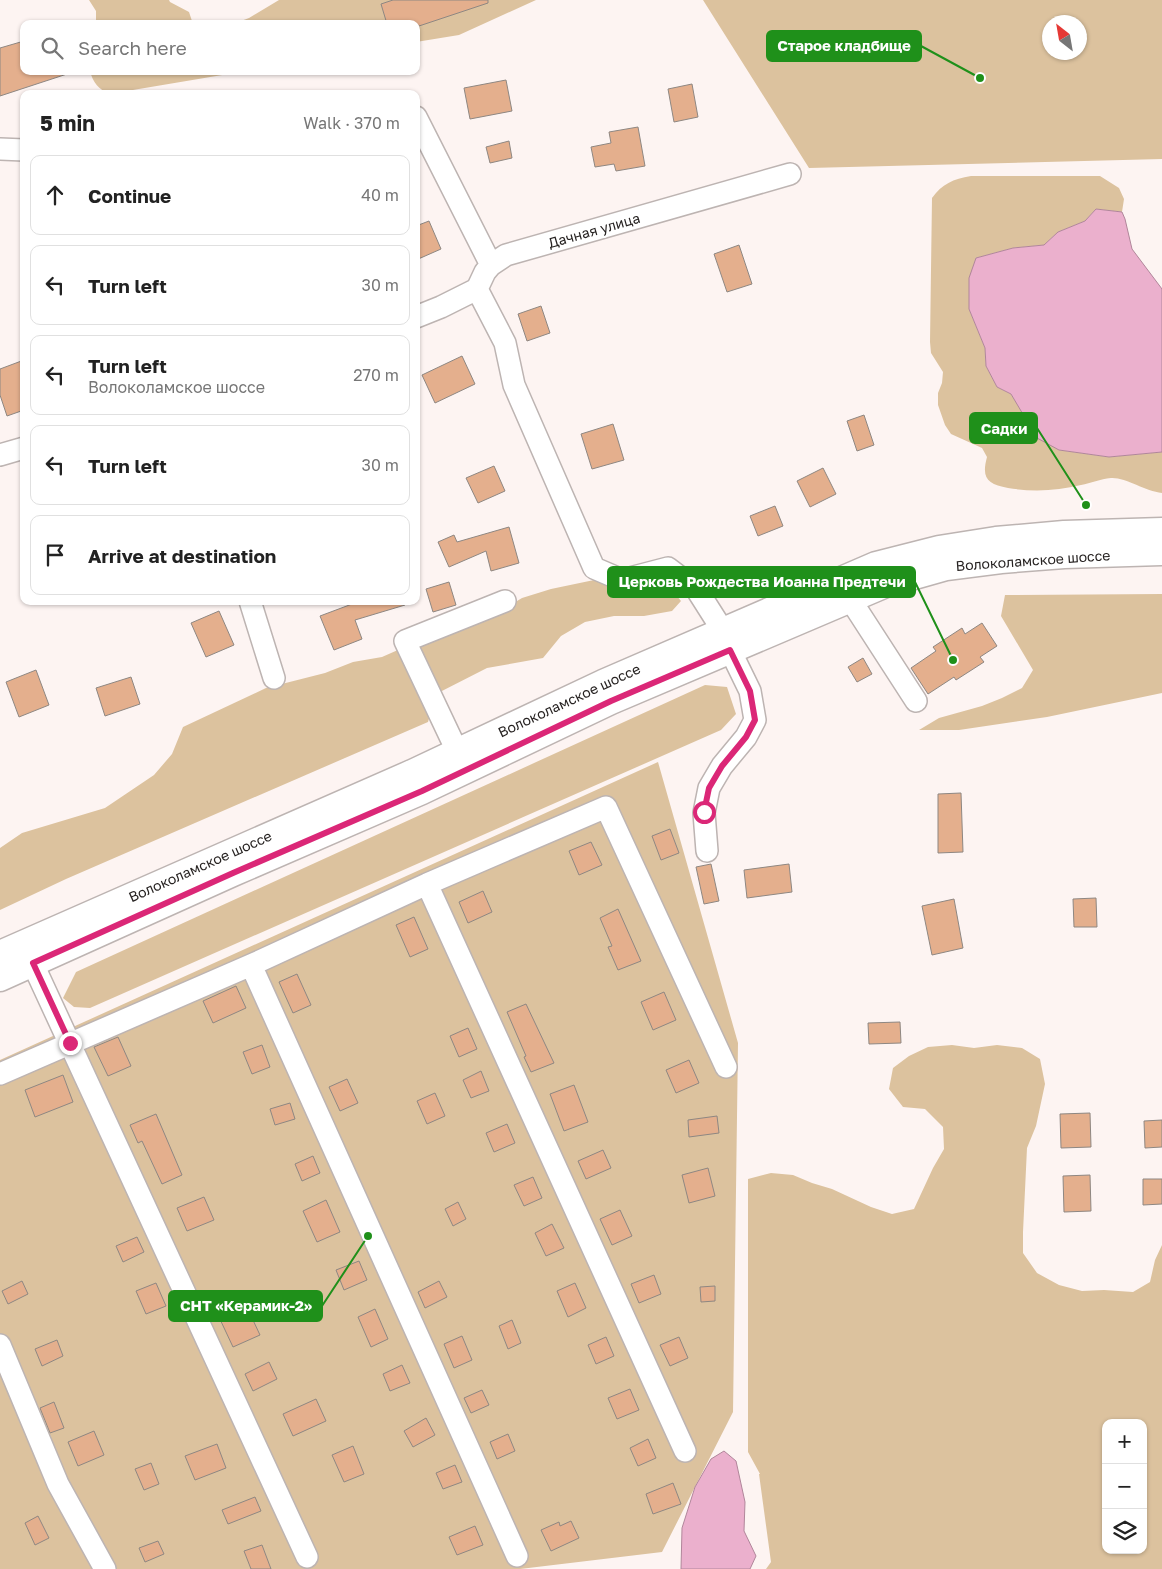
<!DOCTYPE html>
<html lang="en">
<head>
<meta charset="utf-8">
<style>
	:root { --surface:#fff; --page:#f2f2f2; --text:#222; --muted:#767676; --line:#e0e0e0 }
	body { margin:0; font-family:"Golos Text",sans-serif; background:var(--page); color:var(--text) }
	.controls { position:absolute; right:15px; bottom:15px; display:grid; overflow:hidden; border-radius:10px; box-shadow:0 1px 4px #0004 }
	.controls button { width:45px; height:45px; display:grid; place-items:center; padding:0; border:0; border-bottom:1px solid var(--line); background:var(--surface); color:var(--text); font:25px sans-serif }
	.compass { position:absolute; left:1042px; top:15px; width:45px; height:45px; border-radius:50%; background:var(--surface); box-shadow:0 1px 4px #0004; rotate:329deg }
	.stop { position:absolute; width:15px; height:15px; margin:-11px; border:4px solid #db2777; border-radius:50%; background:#fff }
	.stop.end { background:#db2777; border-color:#fff; box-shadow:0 1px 5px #0008 }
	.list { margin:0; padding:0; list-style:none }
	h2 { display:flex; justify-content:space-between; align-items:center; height:65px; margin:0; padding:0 20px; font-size:21px }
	h2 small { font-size:16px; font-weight:400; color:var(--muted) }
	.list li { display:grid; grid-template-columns:32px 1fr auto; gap:15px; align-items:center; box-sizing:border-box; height:80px; margin:0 10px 10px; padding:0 10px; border:1px solid var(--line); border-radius:10px }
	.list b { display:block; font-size:19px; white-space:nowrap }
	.list p { margin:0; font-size:16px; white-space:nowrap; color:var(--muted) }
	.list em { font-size:16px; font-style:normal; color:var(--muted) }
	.icon { flex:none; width:28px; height:28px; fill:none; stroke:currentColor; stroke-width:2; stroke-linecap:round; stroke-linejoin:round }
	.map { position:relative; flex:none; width:1162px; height:1569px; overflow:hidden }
	.search { position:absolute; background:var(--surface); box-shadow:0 1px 4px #0004; left:20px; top:20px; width:400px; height:55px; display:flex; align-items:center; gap:12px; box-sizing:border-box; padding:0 18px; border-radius:10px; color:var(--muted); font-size:19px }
	.panel { position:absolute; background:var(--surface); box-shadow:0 1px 4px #0004; left:20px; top:90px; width:400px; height:515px; border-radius:10px }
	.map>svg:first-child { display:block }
	.green { fill:#dcc29e; fill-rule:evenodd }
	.water { fill:#ebb0cd; stroke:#b0869a }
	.building { fill:#e4af8d; stroke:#8e8782 }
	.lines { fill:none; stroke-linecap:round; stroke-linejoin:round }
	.minor-casing { stroke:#bdb4b2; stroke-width:24 }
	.major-casing { stroke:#bdb4b2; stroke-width:29 }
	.minor { stroke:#fff; stroke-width:21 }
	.major { stroke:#fff; stroke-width:26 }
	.route { stroke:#db2777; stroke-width:6 }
	.labels { text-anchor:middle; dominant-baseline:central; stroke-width:4; stroke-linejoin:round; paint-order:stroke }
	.street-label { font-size:14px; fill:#272322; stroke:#fff }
	.leader { fill:none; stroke:#1f901a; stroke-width:2 }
	.callout-dot { fill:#1f901a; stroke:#fff; stroke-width:2 }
	.callout { fill:#1f901a; stroke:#1f901a; stroke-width:2 }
	.callout-label { font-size:15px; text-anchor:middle; font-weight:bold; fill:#fff }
</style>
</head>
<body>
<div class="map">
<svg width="1162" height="1569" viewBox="0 0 1162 1569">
	<rect width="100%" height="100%" fill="#fdf4f2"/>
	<path class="green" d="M89,0h80l1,2 19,10 4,12h-97v-13z
		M279,0h257l-77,35 -43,7v-18h-183l16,-6z
		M703,0h459v159l-353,9zM1050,22h30v30h-30z
		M90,71h156l-137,23c-10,-5 -16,-11 -19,-23z
		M971,176h129l19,12 5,11 -2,13 -26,-3 -11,12 -27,11 -14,13 -31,3 -37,10 -7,51 16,39 1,18 11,21 14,7 12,19 36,37 50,7 53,-5v41c-17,-2 -37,-16 -51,-15 -11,1 -20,5 -30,7 -24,6 -49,7 -73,3 -20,-4 -27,-9 -21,-31l-5,-9 -31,-14 -6,-9 -7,-20v-12l4,-10 1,-11 -12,-19 -1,-11 2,-144c10,-14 21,-19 39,-22z
		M642,570l25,14 14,17 -9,10 -28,5h-30l-29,6 -24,14 -18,22 -56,10 -51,26 -8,28 -362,157 -66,31v-62l22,-15 83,-25 49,-33 18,-21 11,-27 83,-39 59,-15 28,-11 29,-5 84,-37 30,-6 26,-16 29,-9z
		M1162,594v99l-115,24 -88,13h-40l20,-12 43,-12 20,-8 20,-10 11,-18 -32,-54 4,-21z
		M705,685l22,2 9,27 -15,16 -631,278 -16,-1 -11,-9 13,-26z
		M658,762l80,281 -5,369 -71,140 -142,17h-520v-509z
		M952,1045l22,3 23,-3 25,3 18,11 5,25 -9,42 -9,22 -4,84v21l14,20 22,12 23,6 22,-1 29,2 17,-10 5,-22 7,-15v324h-396l5,-7 -12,-88h1l-12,-22v-273l23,-6 22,2 19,8 20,6 39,18 21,7 22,-5 19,-41 11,-19 -1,-22 -18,-18 -22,-2 -14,-18 4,-21 16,-12 19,-9zM1106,1423h37v127h-37z"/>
	<path class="water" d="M1096,209l26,3 3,7 7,30 30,40v163l-53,5 -50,-7 -22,-12 -26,-44 -14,-7 -11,-21 -1,-18 -16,-39v-31l7,-20 37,-10 31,-3 14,-13 27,-11z
		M724,1451l12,10 9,41 -1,29 12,25 -6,13h-69l1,-41 13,-41 16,-28z"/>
	<path class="building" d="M393,0h95v3l-72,24v-3h-29l-6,-20z
		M24,41v30h42l1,3 -67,22v-48z
		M506,80l6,31 -42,8 -6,-31z
		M692,84l6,33 -24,5 -6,-33z
		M638,127l7,39 -29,5 -2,-7 -19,3 -4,-20 20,-4 -2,-11z
		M509,141l3,17 -22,5 -4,-16z
		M429,221l12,28 -25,11v-34z
		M739,245l13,39 -25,8 -13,-38z
		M541,306l9,27 -23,8 -9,-27z
		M462,356l13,28 -40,19 -13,-28z
		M24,360v50l-17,6 -7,-21v-26z
		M864,415l10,30 -17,6 -10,-30z
		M613,424l11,36 -32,9 -11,-35z
		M494,466l11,25 -27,12 -12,-25z
		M823,468l13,26 -26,13 -13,-26z
		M775,506l8,20 -25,10 -8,-20z
		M509,527l10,36 -28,8 -5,-20 -37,16 -11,-25 16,-7 3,7z
		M449,582l7,23 -23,7 -7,-23z
		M360,601h44l1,4 -50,15 7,19 -28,11 -14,-34z
		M219,611l15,34 -28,12 -15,-34z
		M982,623l15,23 -17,11 4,5 -28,18 -2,-3 -26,17 -17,-26 25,-17 -3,-4 29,-19 3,6z
		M863,658l9,16 -15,8 -9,-15z
		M36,670l13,35 -30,12 -13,-35z
		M131,677l9,27 -35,12 -9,-28z
		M961,793l2,59 -25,1v-59z
		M670,829l9,24 -18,7 -9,-24z
		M591,842l11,23 -23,10 -10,-24z
		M711,864l8,37 -15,3 -8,-37z
		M789,864l3,28 -45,6 -3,-28z
		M483,891l9,21 -24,11 -9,-21z
		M1096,898l1,29h-23l-1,-28z
		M954,899l9,49 -31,7 -10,-49z
		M618,909l23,52 -23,9 -10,-23 4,-1 -12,-28z
		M414,917l14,32 -18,8 -14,-32z
		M297,974l14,31 -18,8 -14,-31z
		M236,986l10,22 -33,15 -10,-22z
		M664,992l12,28 -23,10 -12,-28z
		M526,1004l28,59 -23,9 -7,-15 2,-1 -19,-44z
		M900,1022l1,21 -32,1 -1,-21z
		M468,1028l9,21 -18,8 -9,-21z
		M118,1037l13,29 -23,10 -14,-29z
		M262,1045l8,22 -18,7 -9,-22z
		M689,1060l10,23 -23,10 -10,-23z
		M481,1071l8,20 -18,7 -8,-18z
		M63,1075l10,27 -38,15 -10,-27z
		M347,1079l11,24 -18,8 -11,-24z
		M574,1085l14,37 -24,9 -14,-37z
		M435,1093l10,23 -18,8 -10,-23z
		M290,1103l5,16 -20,6 -5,-16z
		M1090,1113l1,34 -30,1 -1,-34z
		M156,1114l26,61 -20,9 -20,-43 -4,2 -8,-18z
		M717,1116l2,17 -30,4 -1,-17z
		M1162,1120v27l-17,1 -1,-27z
		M507,1124l8,19 -21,9 -8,-19z
		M603,1150l8,18 -25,11 -8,-18z
		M313,1156l7,17 -18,8 -7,-17z
		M708,1168l7,28 -26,7 -7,-28z
		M1090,1175l1,36 -27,1 -1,-36z
		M533,1177l9,21 -18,8 -10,-21z
		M1143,1179h19v25l-19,1z
		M204,1197l10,23 -27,11 -10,-23z
		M326,1200l14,32 -23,10 -14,-31z
		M458,1202l8,17 -13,7 -8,-17z
		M620,1210l12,26 -20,9 -12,-26z
		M552,1224l12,24 -18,8 -11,-23z
		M137,1237l7,15 -21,10 -7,-16z
		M359,1261l8,19 -23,10 -8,-20z
		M654,1275l7,19 -22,9 -8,-19z
		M22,1281l6,13 -20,10 -6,-13z
		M439,1281l8,16 -22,11 -7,-16z
		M156,1283l10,23 -20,8 -10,-23z
		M575,1283l11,25 -18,9 -11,-26z
		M715,1286v15l-14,1 -1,-15z
		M245,1303l15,32 -27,12 -15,-32z
		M375,1309l13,30 -17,8 -13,-30z
		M512,1320l9,23 -13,6 -9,-23z
		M462,1336l10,24 -18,8 -10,-24z
		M606,1337l8,19 -18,8 -8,-19z
		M679,1337l9,21 -18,8 -10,-21z
		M57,1340l6,16 -21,10 -7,-17z
		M269,1362l8,17 -24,12 -8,-17z
		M402,1365l8,18 -20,8 -7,-17z
		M630,1389l9,21 -22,9 -9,-21z
		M482,1390l7,15 -18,8 -7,-15z
		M316,1399l10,22 -33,15 -10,-22z
		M54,1402l10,26 -14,5 -10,-25z
		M426,1418l9,17 -22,12 -9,-16z
		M94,1431l10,24 -26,11 -10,-24z
		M508,1434l7,17 -18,8 -7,-17z
		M648,1439l8,19 -18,8 -8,-18z
		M217,1444l9,24 -31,12 -10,-24z
		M353,1446l11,28 -20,8 -12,-27z
		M151,1463l8,21 -15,6 -9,-21z
		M455,1465l7,17 -19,7 -7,-16z
		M673,1483l8,21 -28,10 -7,-20z
		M255,1497l6,14 -33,13 -6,-14z
		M38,1516l11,22 -14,7 -10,-22z
		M571,1521l8,17 -28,13 -10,-21 18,-8 1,4z
		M475,1526l8,19 -26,10 -8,-18z
		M158,1541l6,13 -19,8 -6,-14z
		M262,1545l9,24h-20l-7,-18z"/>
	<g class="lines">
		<defs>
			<path id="minor" d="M416,117l75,148
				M0,149l24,1
				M477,289l28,54 9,42 80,183 28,12 46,-12 29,22 26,41
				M416,317l25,-10 36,-18 8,-17 6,-7 15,-10 284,-81
				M0,455l24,-7
				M850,599l66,102
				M250,601l24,77
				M457,751l-52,-110 100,-40
				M707,851l-3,-38 5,-25 13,-22 24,-29 9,-17 -5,-29 -20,-41
				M427,884l258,567
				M26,949l281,608
				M251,965l266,591
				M0,1074l251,-109 176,-81 179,-77 120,260
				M0,1345l58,139 47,85"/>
			<path id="major" d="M0,954l412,-181 191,-90 273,-118 63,-16 57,-9 68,-6 98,-3
				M0,978l233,-105 189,-82 189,-90 275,-117 60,-17 55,-7 63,-5 98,-3"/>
		</defs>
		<use href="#minor" class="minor-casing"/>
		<use href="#major" class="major-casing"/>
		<use href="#minor" class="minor"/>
		<use href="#major" class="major"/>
	</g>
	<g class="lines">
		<path class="route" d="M70,1043l-37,-80 200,-90 189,-82 189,-90 119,-51 20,41 5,29 -9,17 -24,29 -13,22 -5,24"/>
	</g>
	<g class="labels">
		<g class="street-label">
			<text transform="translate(594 230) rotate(-16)">Дачная улица</text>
			<text transform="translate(1033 560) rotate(-4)">Волоколамское шоссе</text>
			<text transform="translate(569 700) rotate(-25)">Волоколамское шоссе</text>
			<text transform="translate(200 866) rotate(-24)">Волоколамское шоссе</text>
		</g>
	</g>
	<path class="leader" d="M980 78L921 46M1086 505L1037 428M953 660L915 582M368 1236L322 1306"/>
	<g class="callout-dot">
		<circle cx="980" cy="78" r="5"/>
		<circle cx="1086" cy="505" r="5"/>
		<circle cx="953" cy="660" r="5"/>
		<circle cx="368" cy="1236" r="5"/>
	</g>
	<g class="callout">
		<rect x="767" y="31" width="154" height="30" rx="5"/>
		<rect x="970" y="413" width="67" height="30" rx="5"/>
		<rect x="608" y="567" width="307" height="30" rx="5"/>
		<rect x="169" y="1291" width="153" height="30" rx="5"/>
	</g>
	<g class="callout-label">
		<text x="844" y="51">Старое кладбище</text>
		<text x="1004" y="434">Садки</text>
		<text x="762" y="587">Церковь Рождества Иоанна Предтечи</text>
		<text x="246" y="1311">СНТ «Керамик-2»</text>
	</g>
</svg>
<div class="controls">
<button>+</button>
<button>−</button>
<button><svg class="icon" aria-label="layers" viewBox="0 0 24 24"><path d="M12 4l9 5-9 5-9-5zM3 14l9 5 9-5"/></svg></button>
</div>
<svg class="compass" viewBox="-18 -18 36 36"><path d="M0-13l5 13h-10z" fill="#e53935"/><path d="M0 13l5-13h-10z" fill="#767676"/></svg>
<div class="stop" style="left:704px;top:812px"></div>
<div class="stop end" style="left:70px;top:1043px"></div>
<div class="search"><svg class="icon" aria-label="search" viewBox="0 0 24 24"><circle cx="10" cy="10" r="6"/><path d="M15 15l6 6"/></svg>Search here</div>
<section class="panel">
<h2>5 min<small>Walk · 370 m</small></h2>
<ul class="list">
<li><svg class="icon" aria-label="ahead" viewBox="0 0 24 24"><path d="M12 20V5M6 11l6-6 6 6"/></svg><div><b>Continue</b></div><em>40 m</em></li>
<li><svg class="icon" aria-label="left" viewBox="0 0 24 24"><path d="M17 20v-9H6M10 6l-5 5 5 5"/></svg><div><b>Turn left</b></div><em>30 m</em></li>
<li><svg class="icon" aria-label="left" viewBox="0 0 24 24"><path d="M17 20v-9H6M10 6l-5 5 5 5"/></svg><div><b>Turn left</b><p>Волоколамское шоссе</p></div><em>270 m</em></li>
<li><svg class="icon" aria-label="left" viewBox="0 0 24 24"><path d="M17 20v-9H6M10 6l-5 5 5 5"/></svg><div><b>Turn left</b></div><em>30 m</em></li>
<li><svg class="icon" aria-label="arrive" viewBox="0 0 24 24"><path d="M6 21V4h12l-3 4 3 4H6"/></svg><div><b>Arrive at destination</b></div></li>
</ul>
</section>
</div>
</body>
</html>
